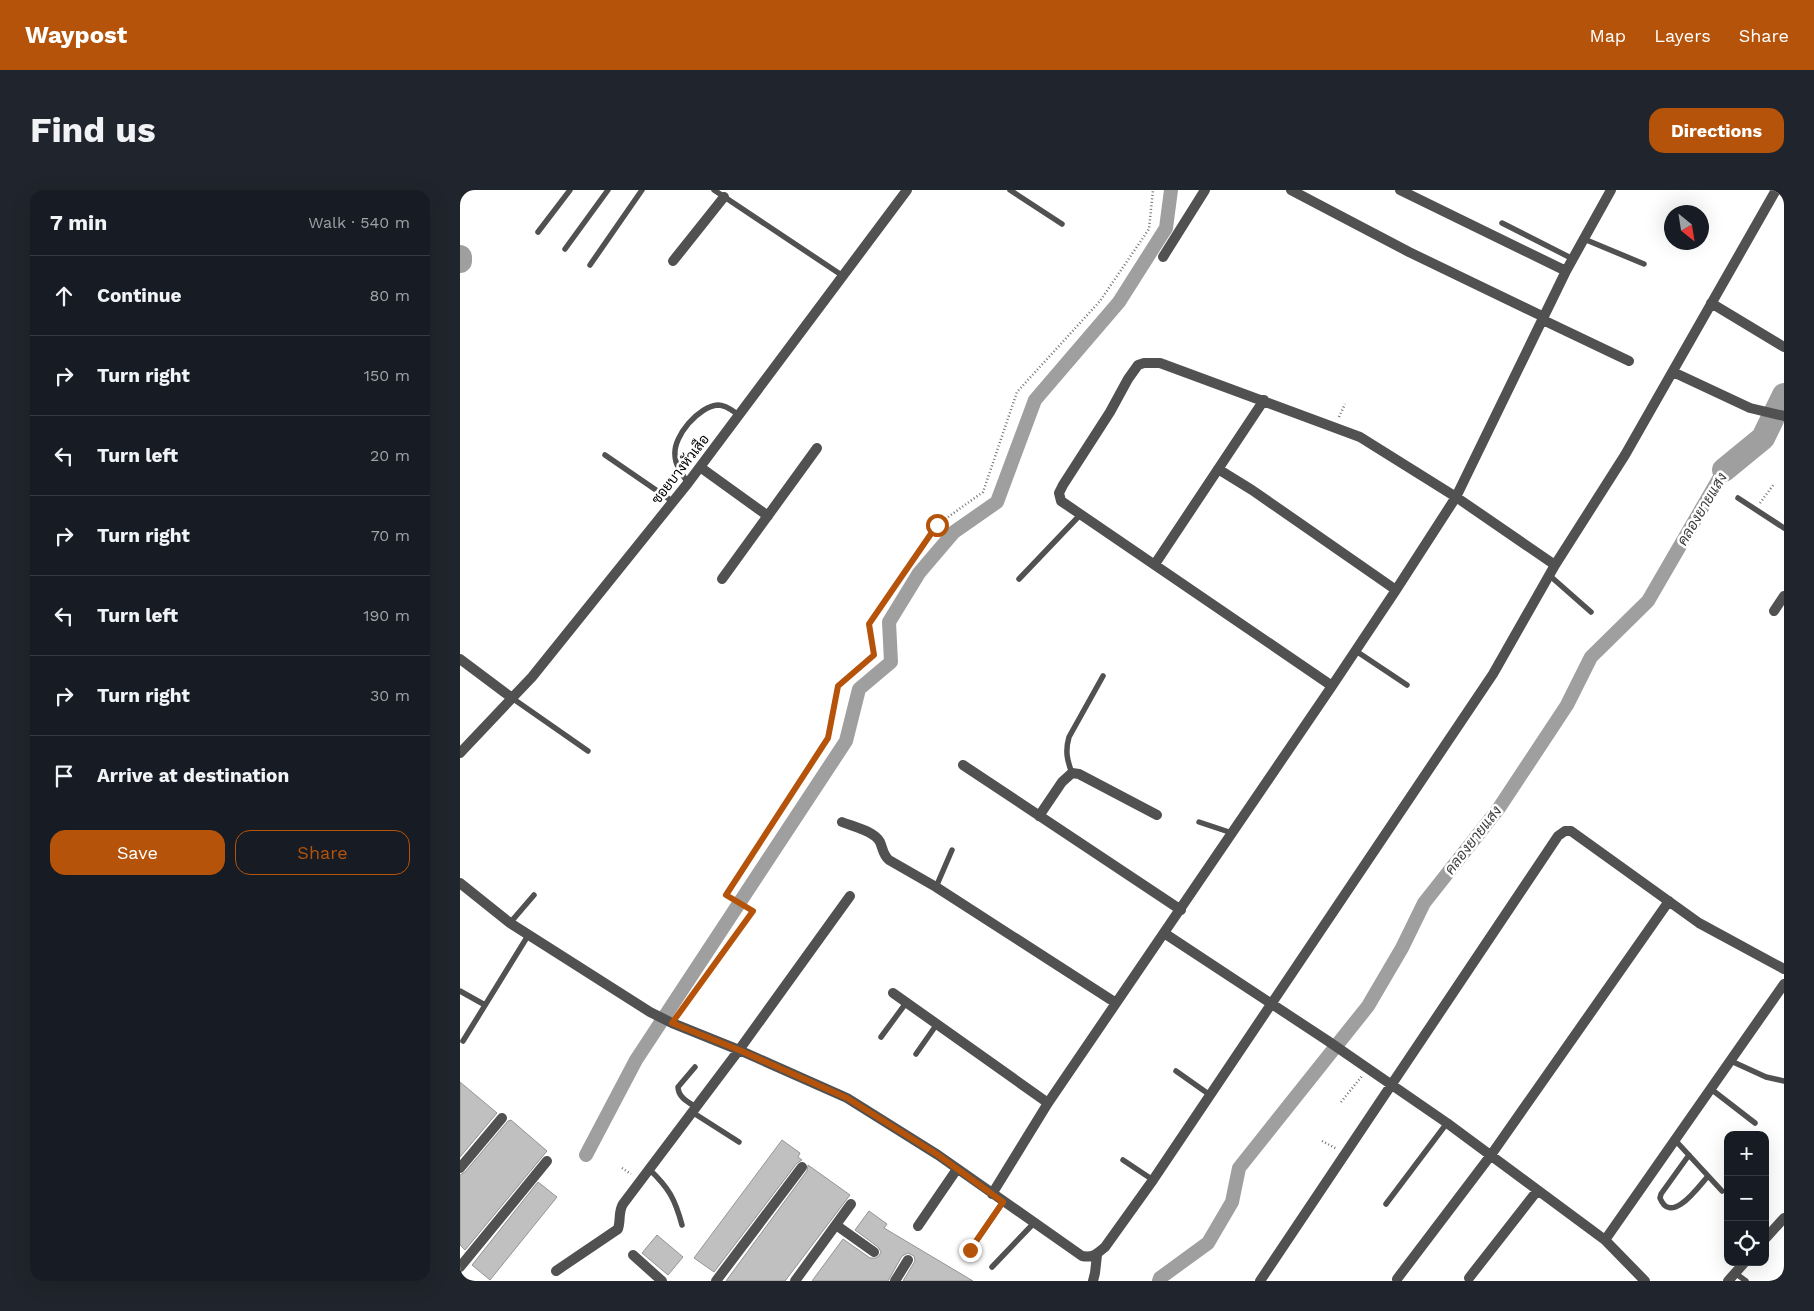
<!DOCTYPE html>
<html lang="en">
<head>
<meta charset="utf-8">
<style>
	:root { --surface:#171b24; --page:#20242c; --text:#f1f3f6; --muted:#9ea1a6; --line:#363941; --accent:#b45309 }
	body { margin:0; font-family:"Work Sans",Sarabun,sans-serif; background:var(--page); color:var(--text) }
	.controls { position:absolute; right:15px; bottom:15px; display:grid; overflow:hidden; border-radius:10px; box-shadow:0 5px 20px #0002 }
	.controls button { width:45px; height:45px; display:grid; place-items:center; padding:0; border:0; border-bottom:1px solid var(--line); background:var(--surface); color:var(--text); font:25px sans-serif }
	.compass { position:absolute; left:1204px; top:15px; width:45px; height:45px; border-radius:50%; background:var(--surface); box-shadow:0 5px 20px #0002; rotate:150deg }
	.stop { position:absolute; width:15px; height:15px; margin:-11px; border:4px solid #b45309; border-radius:50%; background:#fff }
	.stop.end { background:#b45309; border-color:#fff; box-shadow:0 1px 5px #0008 }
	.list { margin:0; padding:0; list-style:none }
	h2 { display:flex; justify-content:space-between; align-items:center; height:65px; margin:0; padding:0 20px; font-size:21px }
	h2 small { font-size:16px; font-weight:400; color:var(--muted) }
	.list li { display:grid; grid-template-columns:32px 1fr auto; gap:15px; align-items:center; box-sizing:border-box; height:80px; padding:0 20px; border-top:1px solid var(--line) }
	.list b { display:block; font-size:19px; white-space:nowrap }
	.list em { font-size:16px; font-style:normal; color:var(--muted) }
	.actions { display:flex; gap:10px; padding:15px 20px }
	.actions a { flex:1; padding:11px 0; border:1px solid var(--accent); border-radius:15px; text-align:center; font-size:18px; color:var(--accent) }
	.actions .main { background:var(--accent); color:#fff }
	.icon { flex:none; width:28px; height:28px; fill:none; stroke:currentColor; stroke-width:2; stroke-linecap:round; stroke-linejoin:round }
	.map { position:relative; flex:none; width:1324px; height:1091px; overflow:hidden; border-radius:15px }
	header { display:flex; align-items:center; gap:30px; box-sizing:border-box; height:70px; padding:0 25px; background:var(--accent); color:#fff }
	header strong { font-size:24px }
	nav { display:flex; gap:28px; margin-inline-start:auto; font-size:18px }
	.intro { display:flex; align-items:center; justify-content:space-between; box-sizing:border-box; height:120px; padding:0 30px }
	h1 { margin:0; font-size:35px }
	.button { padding:12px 22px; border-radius:15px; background:var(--accent); color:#fff; font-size:18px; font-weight:700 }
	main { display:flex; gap:30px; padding:0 30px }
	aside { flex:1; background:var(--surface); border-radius:15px; box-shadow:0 5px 20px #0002 }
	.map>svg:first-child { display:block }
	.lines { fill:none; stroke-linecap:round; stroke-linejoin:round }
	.canal { stroke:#9f9f9f; stroke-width:14 }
	.river { stroke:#9f9f9f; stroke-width:24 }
	.building { fill:#c0c0c0; stroke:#959595 }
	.path { stroke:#737373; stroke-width:2.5; stroke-dasharray:1 2.5; stroke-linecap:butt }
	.lane { stroke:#515151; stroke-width:5.5 }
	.street { stroke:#515151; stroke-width:10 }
	.route { stroke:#b45309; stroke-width:6 }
	.labels { text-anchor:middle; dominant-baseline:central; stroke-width:5; stroke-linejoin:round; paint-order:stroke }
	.street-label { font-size:14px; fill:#000; stroke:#fff }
	.water-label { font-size:15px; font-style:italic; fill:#404040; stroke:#fff }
</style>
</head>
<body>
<header>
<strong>Waypost</strong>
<nav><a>Map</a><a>Layers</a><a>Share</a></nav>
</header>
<div class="intro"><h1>Find us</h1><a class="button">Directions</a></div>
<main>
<aside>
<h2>7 min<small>Walk · 540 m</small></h2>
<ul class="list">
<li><svg class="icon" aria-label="ahead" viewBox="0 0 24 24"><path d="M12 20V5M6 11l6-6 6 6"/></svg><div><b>Continue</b></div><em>80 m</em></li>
<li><svg class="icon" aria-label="right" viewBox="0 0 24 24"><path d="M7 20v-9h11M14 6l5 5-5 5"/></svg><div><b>Turn right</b></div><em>150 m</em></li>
<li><svg class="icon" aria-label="left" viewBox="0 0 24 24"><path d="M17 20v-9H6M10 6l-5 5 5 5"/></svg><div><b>Turn left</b></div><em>20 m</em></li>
<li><svg class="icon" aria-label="right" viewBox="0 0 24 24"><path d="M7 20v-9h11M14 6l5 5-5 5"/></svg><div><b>Turn right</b></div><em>70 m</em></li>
<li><svg class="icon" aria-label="left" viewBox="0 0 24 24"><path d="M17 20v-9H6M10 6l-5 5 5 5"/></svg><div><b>Turn left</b></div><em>190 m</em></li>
<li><svg class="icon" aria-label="right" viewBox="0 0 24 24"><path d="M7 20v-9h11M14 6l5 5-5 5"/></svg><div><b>Turn right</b></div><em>30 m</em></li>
<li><svg class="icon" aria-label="arrive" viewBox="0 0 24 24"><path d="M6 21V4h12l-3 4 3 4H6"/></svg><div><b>Arrive at destination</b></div></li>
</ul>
<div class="actions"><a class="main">Save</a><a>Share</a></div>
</aside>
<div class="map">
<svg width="1324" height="1091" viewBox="0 0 1324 1091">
	<rect width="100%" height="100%" fill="#fff"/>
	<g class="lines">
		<path class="canal" d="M126,965l50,-95 210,-319 13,-52 32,-27 -2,-40 30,-49 35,-41 43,-30 38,-102 84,-98 47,-74 5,-38
			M699,1091l1,-3 48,-35 24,-41 7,-34 129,-162 34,-58 22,-45 75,-95 68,-103 24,-48 57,-56 76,-131"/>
		<path class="river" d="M0,67v4
			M1264,280l39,-32 21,-43"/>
	</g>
	<path class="building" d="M0,892l37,31 -37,44z
		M51,930l36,31 -82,99 -5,-5v-70l5,-3 43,-51z
		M322,950l18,13 -2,4 4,3 -5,3 -83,109 -20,-14z
		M348,975l42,30 -65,86h-59l81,-110z
		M78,992l19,15 -67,83 -18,-15z
		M409,1021l18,13 -3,4 89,53h-70l12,-20 -1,-5 -6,-3 -6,3 -14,25h-76l31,-42 27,19h6l3,-2 2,-4 -3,-5 -23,-17z
		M197,1045l26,22 -15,18 -26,-22z"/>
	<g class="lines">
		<path class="path" d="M879,227l6,-13
			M1300,313l14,-19
			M218,825l75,-104 -27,-16 102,-157 10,-52 36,-31 -5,-31 68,-99 46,-33 34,-100 83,-91 49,-72 4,-39
			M881,912l21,-26
			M862,951l15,8
			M162,978l9,6"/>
		<path class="lane" d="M254,0l129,86
			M550,0l52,34
			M1042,33l71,36
			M78,42l32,-42
			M1124,49l60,25
			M105,59l43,-59
			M130,75l52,-75
			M145,265l67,46
			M228,293c-6,-9 -13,-18 -13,-28 -2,-19 24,-49 43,-50 8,0 15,6 21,10
			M1278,308l46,30
			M1089,385l42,37
			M559,389l62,-65
			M896,461l51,34
			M52,508l76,53
			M612,583c-5,-13 -7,-22 -3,-36l34,-61
			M739,632l33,11
			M476,697l16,-37
			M50,733l24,-28
			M0,801l25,14
			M421,847l25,-34
			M3,851l66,-107
			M456,864l21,-30
			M1271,871l35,16 18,4
			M235,877l-17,20c0,10 10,15 18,20
			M716,881l34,24
			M1251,899l44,34
			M232,922l47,30
			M1215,950l47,51
			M1229,965l-28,39 -1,4c11,28 39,-12 48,-22
			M663,970l30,20
			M189,979c20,19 26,30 33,56
			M926,1014l61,-81
			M510,1060l33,-48
			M532,1077l42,-44
			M1275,1083l11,8"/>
		<path class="street" d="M831,0l118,62 135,65
			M940,0l166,81
			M703,67l42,-67
			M213,71l51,-64
			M1251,113l73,44
			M1083,130l86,41
			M1213,182l77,36 34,8
			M240,277l68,49
			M758,279l34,21 144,100
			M695,374l109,-164
			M262,389l95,-131
			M1314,421l10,-15
			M0,469l52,39
			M872,496l-271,-185 -2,-8 4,-8 47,-73 18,-33 10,-14 6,-2h16l200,74 96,60 99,68
			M0,563l72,-76 156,-194 219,-293
			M503,575l218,145
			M579,626l23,-34 10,-9 7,1 78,41
			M382,632c12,5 32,9 38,20 3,7 3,13 9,18l47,27 180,116
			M0,693l50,40 140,89 22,11 67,27 108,48 91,57 144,101c11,2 15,-2 23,-9l48,-67 340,-506 62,-109 70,-110 151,-265
			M704,743l164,108 119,82 158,117 40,41
			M433,803l155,110
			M0,978l42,-50
			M532,1004l56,-91 284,-417 64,-96 60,-93 110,-226 45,-81
			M376,1035l38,27
			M458,1036l39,-57
			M1305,1049l19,-21
			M1145,1050l179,-256
			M173,1065l29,26
			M0,1077l87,-106
			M96,1081l62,-42c3,-9 0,-17 5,-25l116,-154 111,-154
			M1009,1088l68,-87
			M937,1089l94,-124 178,-254
			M256,1091l86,-114
			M335,1091l56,-77
			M435,1091l13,-21
			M633,1091l2,-8 2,-18
			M800,1091l298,-445 7,-5h6l128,92 85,46
			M1268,1091l17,-19"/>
	</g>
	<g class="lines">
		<path class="route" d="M477,335l-68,99 5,31 -36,31 -10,52 -102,157 27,16 -81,112 67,27 108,48 91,57 65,47 -33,48"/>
	</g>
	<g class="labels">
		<g class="street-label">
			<text transform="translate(220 279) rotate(-52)">ซอยบางหัวเสือ</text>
		</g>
		<g class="water-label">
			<text transform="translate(1242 319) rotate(-59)">คลองยายแสง</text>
			<text transform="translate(1013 650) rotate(-52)">คลองยายแสง</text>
		</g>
	</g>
</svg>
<div class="controls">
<button>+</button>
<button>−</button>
<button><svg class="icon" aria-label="locate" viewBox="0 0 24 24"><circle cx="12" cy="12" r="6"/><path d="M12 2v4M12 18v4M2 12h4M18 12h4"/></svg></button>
</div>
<svg class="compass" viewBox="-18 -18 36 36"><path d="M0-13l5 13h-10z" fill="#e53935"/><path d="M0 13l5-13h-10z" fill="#9ea1a6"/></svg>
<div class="stop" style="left:477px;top:335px"></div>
<div class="stop end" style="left:510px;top:1060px"></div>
</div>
</main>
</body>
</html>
